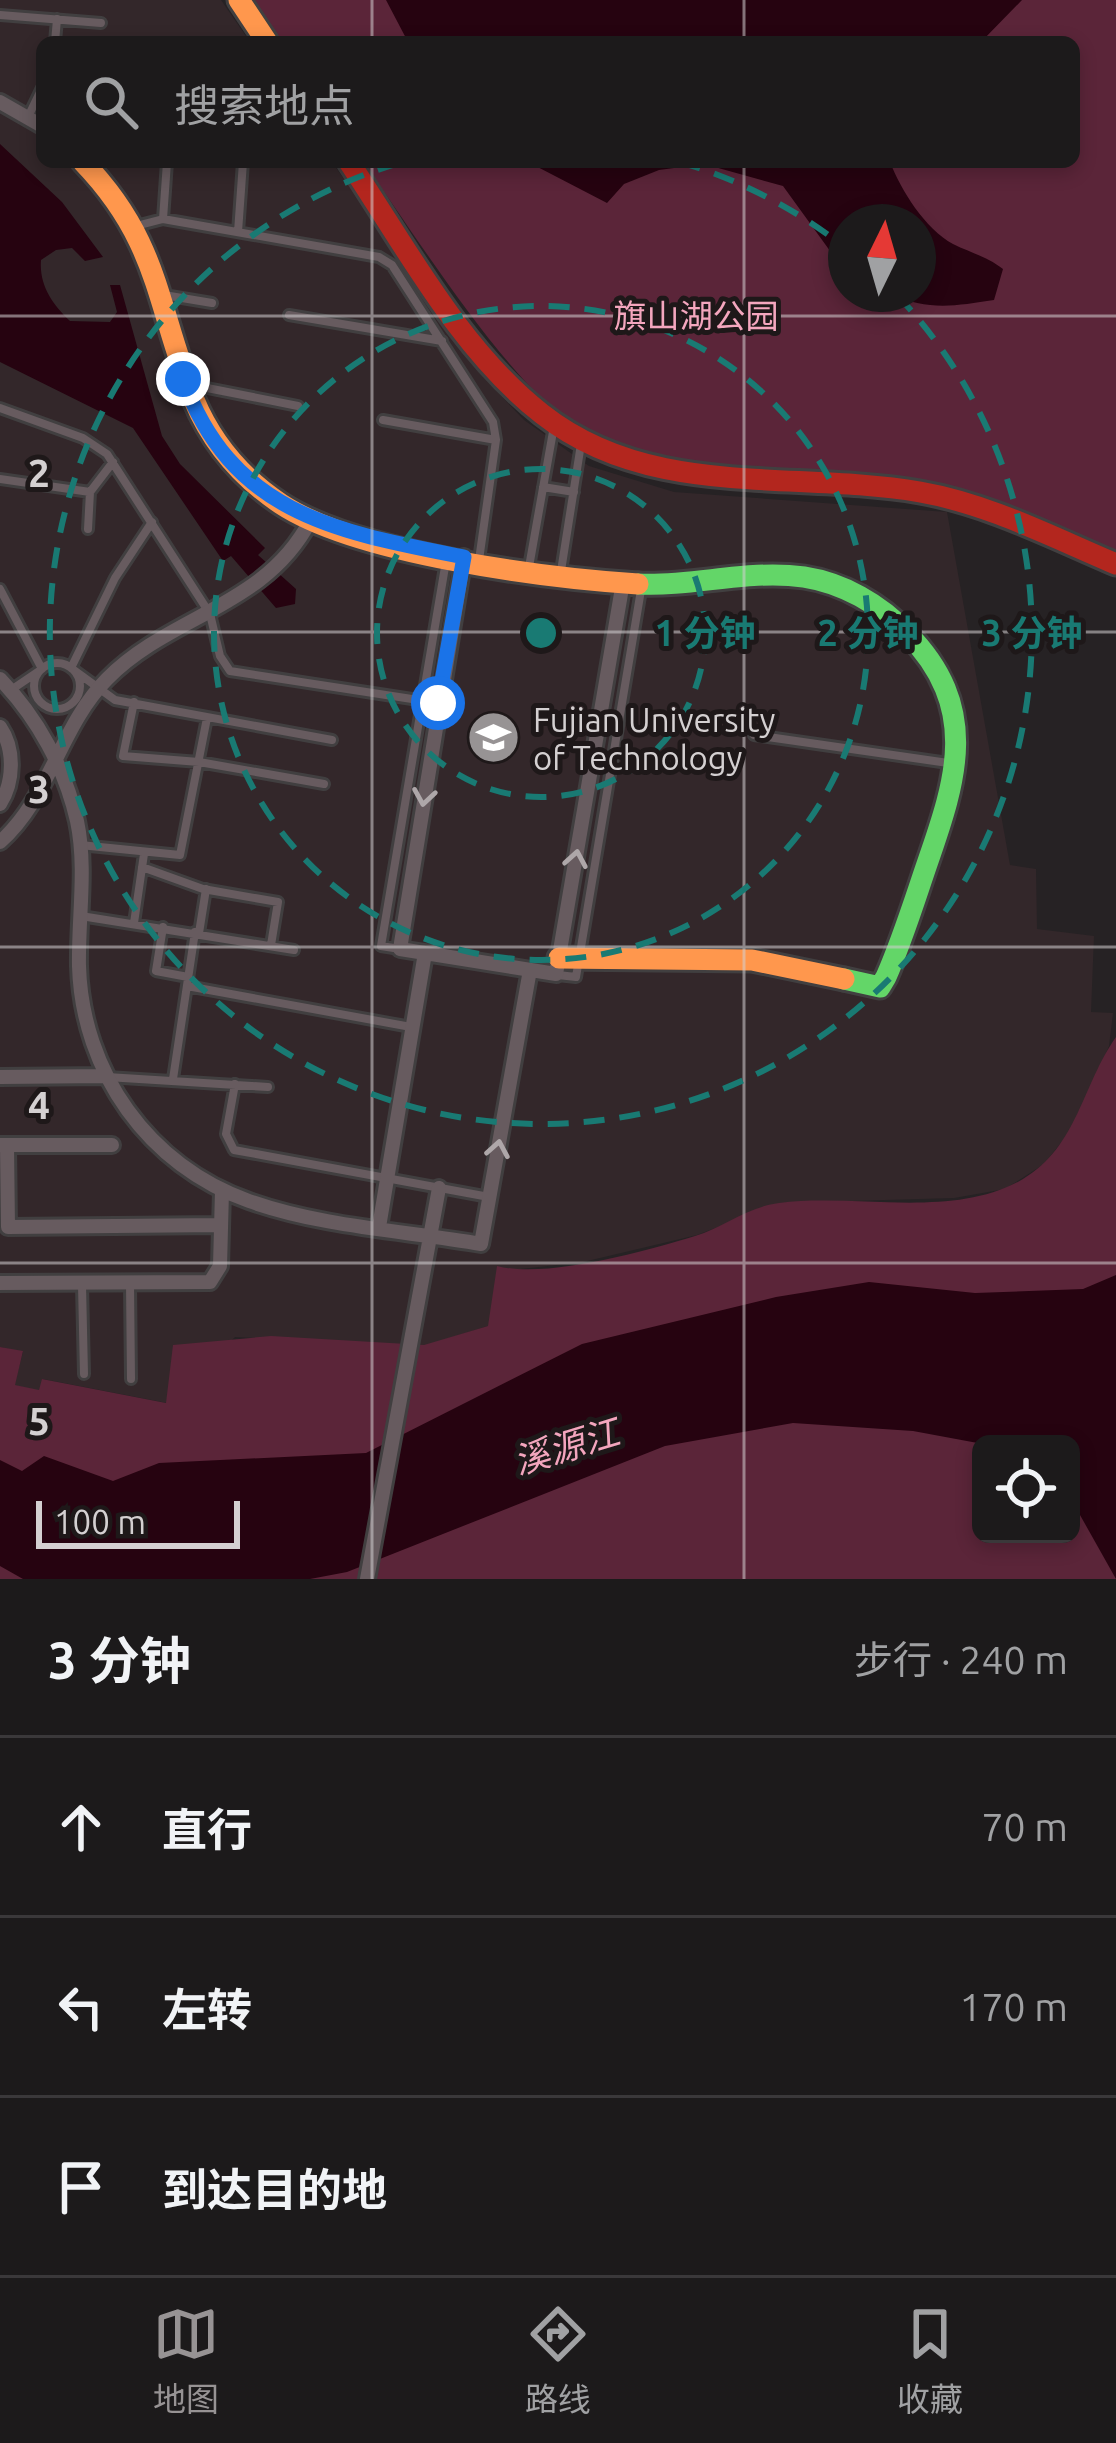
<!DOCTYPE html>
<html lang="zh">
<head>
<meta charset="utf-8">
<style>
	:root { --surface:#1c1a1b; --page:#292728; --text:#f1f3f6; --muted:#a0a1a3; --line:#3a383a; --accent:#979394 }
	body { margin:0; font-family:Ubuntu,"Noto Sans SC",sans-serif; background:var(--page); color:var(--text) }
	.controls { position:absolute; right:36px; bottom:36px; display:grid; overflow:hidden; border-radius:18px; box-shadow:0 6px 18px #0003 }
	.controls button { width:108px; height:108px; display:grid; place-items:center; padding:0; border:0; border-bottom:3px solid var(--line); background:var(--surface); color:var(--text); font:60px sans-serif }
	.compass { position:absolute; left:828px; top:204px; width:108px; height:108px; border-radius:50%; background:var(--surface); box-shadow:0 6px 18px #0003; rotate:5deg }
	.scale { position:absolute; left:36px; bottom:30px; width:204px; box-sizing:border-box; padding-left:12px; border:6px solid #d4d0d1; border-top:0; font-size:33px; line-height:42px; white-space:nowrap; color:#d4d0d1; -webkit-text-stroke:9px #1e1819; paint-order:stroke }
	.stop { position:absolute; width:36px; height:36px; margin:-27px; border:9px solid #1a73e8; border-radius:50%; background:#fff }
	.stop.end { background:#1a73e8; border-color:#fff; box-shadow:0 3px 12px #0008 }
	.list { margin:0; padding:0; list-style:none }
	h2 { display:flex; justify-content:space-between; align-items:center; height:156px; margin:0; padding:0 48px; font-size:51px }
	h2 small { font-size:39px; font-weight:400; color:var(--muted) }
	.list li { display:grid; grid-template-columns:78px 1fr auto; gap:36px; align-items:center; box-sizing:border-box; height:180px; padding:0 48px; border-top:3px solid var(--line) }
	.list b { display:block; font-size:45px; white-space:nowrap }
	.list em { font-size:39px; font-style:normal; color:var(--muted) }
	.icon { flex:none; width:66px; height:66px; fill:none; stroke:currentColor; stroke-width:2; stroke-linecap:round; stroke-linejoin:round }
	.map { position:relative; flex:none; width:1116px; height:1579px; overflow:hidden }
	.search { position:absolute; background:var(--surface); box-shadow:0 6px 18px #0003; left:36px; right:36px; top:36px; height:132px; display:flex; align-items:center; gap:30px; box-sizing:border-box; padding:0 42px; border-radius:18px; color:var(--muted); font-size:45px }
	.sheet { height:696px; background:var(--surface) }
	nav { display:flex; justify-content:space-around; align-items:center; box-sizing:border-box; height:168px; border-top:3px solid var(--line); background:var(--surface); font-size:33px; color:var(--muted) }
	nav a { display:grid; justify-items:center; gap:6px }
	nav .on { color:var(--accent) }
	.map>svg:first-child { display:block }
	.built { fill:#33272a }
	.green { fill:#5b2539; fill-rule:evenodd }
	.water { fill:#260310 }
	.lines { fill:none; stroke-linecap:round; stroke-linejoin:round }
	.lane-casing { stroke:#413f40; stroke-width:14 }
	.street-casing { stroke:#413f40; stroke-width:20 }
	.fast-casing { stroke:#413f40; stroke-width:27 }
	.slow-casing { stroke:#413f40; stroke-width:27 }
	.jam-casing { stroke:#413f40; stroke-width:27 }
	.lane { stroke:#675b5f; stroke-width:8 }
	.street { stroke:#675b5f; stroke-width:14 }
	.fast { stroke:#63d668; stroke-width:21 }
	.slow { stroke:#ff974d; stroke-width:21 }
	.jam { stroke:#b3261e; stroke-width:21 }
	.oneway { stroke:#aea7a9 }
	.route { stroke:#1a73e8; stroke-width:15 }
	.grid { fill:none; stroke:#d4d0d1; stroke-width:3; stroke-opacity:0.55 }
	.ring { fill:none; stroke:#197a73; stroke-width:6; stroke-dasharray:21 15 }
	.labels { text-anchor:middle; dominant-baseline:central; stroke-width:10; stroke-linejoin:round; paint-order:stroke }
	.park-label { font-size:33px; fill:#f4a6be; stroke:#1e1819 }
	.poi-label { font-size:33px; fill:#d4d0d1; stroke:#1e1819; text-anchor:start }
	.water-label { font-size:36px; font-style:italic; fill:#f3a5bd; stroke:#1e1819 }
	.grid-label { font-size:39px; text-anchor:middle; font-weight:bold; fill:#d4d0d1; stroke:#1e1819; stroke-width:10; stroke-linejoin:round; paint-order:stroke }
	.centre { fill:#197a73; stroke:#1e1819; stroke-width:6 }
	.ring-label { font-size:36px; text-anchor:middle; font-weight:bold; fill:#197a73; stroke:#1e1819; stroke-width:10; stroke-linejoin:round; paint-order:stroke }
</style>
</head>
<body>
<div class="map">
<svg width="1116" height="1579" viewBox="0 0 1116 1579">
	<rect width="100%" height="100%" fill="#262224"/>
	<path class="built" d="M0,0h221l29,42h-208v120h290l152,216 40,42 65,46 85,26 273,20 63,353 26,4 1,60 57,7 -3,76 22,1 -4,33 -34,79 -31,39 -39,25 -51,9 -173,5 -84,32 -114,27 -71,8 -24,56 -64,20 -189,-9 -68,66 -124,-24 -4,12 -25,-6 9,-33 -23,-5z"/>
	<path class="green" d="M252,0h864v552c-53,-18 -107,-51 -162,-61 -105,-21 -275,0 -367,-56 -78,-47 -168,-196 -224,-273h711v-120h-794zM846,222h72v72h-72z
		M1116,1037v542h-1116v-232l23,4 -8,34 24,5 3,-11 124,24 7,-58 98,-9 153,9 64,-19 9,-60c50,13 148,-15 198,-30 29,-9 53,-29 84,-33 77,-10 175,17 244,-24 55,-33 59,-94 93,-142zM981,1444h90v90h-90z"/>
	<path class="water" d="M386,0h636l-41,42h-573z
		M0,144l62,58 41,55 -18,4 -13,-13 -16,2 -15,10c-2,25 11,44 29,61l40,1 7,-10 -7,-27h10l42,151 18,28 85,84 -7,7 38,34 -1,15 -19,4 -45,-52 -8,5 -90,-133 -133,-66z
		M528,162h362c11,28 35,67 63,82 18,9 33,12 50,25l-9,31c-39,6 -66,11 -104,-6h28v-72h-72v51l-63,-87 -79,-22 -45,6 -35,14 -17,19z
		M1116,1275v304l-45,-80v-55h-88l-70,-13 -120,-8 -128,23 -318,126 -37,7h-287l-23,-13v-106l22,11 22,-15 69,25 46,-18 207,-10 216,-109 194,-47 93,-15 106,11 108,-4z"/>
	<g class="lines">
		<defs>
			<path id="lane" d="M0,15l101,8
				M55,42l2,-23
				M28,117l14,-29
				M163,219l4,-57
				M136,226l27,-7 216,38 13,8 101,157 3,18 -17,120
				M238,232l5,-70
				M170,296l42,7
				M289,315l153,26
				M192,385l106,21
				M0,408l83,30 24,16 103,160 10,42 10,15 208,32
				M383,420l113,20
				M0,479l90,13
				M543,487l31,5
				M152,522l-37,56 -44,90 44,32 217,40
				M88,529l2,-37 23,-30
				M529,567l25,-141
				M561,571l20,-127
				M0,589l42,80 -31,21
				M34 686a23 23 0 1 1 46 0a23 23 0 1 1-46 0Z
				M134,702l-11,54 76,6 125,22
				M754,735l201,29
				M80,845l100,10 27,-137
				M142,867l61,22 75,13 -7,43
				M81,916l213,34
				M134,923l10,-69
				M163,927l-7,44 32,6
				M199,933l7,-44
				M400,949l-19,-3 65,-385
				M558,975l18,2 65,-387
				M187,986l224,41
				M107,1077l161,10
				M173,1079l22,-147
				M235,1084l-9,50 8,16 255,47
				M130,1283l1,96
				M82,1285l2,89"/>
			<path id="street" d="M0,102l42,24
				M464,557l-64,392 156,25 67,-392
				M0,679c37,38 65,89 77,142 10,47 1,97 2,145 3,106 70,200 170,235 73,26 157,30 232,43l49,-274
				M0,727c15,22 14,55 0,77
				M0,842c50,-44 60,-116 107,-163 63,-64 158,-72 203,-158
				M0,1077l106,-1
				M0,1145h112
				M7,1145l1,82 213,-2
				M379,1227l46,-274
				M0,1283l210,-1 10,-16 2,-75
				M367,1579l72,-391"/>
			<path id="fast" d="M638,584c55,3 110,-15 166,-7 39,6 76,27 103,56 73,74 50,145 20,231 -13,38 -25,77 -41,113l-6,10 -36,-8"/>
			<path id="slow" d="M239,0l28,42
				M83,162c77,80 73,143 111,238 18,43 48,78 87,104 76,50 264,74 357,80
				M559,958l193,2 92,19"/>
			<path id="jam" d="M349,162c57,85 111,188 193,252 109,86 251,56 378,78 69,12 132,45 196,72"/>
		</defs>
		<use href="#lane" class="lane-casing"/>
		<use href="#street" class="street-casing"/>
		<use href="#fast" class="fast-casing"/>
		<use href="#slow" class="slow-casing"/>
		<use href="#jam" class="jam-casing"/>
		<use href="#lane" class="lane"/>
		<use href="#street" class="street"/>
		<use href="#fast" class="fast"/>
		<use href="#slow" class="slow"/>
		<use href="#jam" class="jam"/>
	</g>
	<defs><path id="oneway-chevron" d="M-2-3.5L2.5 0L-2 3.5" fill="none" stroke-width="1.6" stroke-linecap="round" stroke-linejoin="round" transform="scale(3)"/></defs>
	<g class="oneway">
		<use href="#oneway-chevron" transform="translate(424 797) rotate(99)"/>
		<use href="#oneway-chevron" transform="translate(576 859) rotate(-80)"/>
		<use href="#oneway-chevron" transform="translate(498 1149) rotate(-80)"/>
	</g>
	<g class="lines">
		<path class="route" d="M183,379c49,136 155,153 281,178l-26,146"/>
	</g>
	<path class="grid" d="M372,0v42M744,0v42M372,162v1417M744,162v1417M0,316h1116M0,632h1116M0,947h1116M0,1263h1116"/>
	<g class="ring">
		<circle cx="541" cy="633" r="164"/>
		<circle cx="541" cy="633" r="327"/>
		<path d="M680 162A491 491 0 0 1 843 246M897 295A491 491 0 1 1 402 162"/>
	</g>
	<defs>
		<symbol id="university-disc" viewBox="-11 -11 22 22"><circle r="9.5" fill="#979394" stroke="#1e1819"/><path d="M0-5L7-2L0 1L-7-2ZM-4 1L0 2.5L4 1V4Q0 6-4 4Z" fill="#fff"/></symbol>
	</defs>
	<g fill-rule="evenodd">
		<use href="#university-disc" x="464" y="708" width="59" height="59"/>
	</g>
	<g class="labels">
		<g class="park-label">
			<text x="696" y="315">旗山湖公园</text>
		</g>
		<g class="poi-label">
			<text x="533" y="719">Fujian University<tspan x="533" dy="38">of Technology</tspan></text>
		</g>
		<g class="water-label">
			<text transform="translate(566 1446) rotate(-17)">溪源江</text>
		</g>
	</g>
	<g class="grid-label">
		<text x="39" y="487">2</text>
		<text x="39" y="803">3</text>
		<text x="39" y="1119">4</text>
		<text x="39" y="1435">5</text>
	</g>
	<circle cx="541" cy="633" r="18" class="centre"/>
	<g class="ring-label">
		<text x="705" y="646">1 分钟</text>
		<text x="868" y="646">2 分钟</text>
		<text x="1032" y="646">3 分钟</text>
	</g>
</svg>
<div class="controls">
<button><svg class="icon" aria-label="locate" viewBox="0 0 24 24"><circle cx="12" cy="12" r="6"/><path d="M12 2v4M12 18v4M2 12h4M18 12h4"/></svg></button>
</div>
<svg class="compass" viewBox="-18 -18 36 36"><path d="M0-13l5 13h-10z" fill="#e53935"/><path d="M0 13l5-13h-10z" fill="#a0a1a3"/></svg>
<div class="scale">100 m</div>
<div class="stop" style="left:438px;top:703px"></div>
<div class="stop end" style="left:183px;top:379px"></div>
<div class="search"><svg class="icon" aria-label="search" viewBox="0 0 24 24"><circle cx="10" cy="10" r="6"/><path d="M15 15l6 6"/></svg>搜索地点</div>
</div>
<section class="sheet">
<h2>3 分钟<small>步行 · 240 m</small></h2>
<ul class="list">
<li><svg class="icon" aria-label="ahead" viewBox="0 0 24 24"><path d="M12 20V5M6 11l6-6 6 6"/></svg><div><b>直行</b></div><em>70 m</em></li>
<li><svg class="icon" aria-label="left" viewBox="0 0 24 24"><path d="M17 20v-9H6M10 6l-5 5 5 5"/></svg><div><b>左转</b></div><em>170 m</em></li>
<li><svg class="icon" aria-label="arrive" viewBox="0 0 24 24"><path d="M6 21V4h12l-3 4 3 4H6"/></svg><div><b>到达目的地</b></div></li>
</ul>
</section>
<nav>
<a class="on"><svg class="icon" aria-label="map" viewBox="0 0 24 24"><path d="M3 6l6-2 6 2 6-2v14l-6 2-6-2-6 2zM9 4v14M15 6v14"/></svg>地图</a>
<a><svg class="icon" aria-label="directions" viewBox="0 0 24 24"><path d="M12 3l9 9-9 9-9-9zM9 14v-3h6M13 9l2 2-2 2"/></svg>路线</a>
<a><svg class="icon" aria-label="saved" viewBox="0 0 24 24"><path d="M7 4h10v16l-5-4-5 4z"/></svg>收藏</a>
</nav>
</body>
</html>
